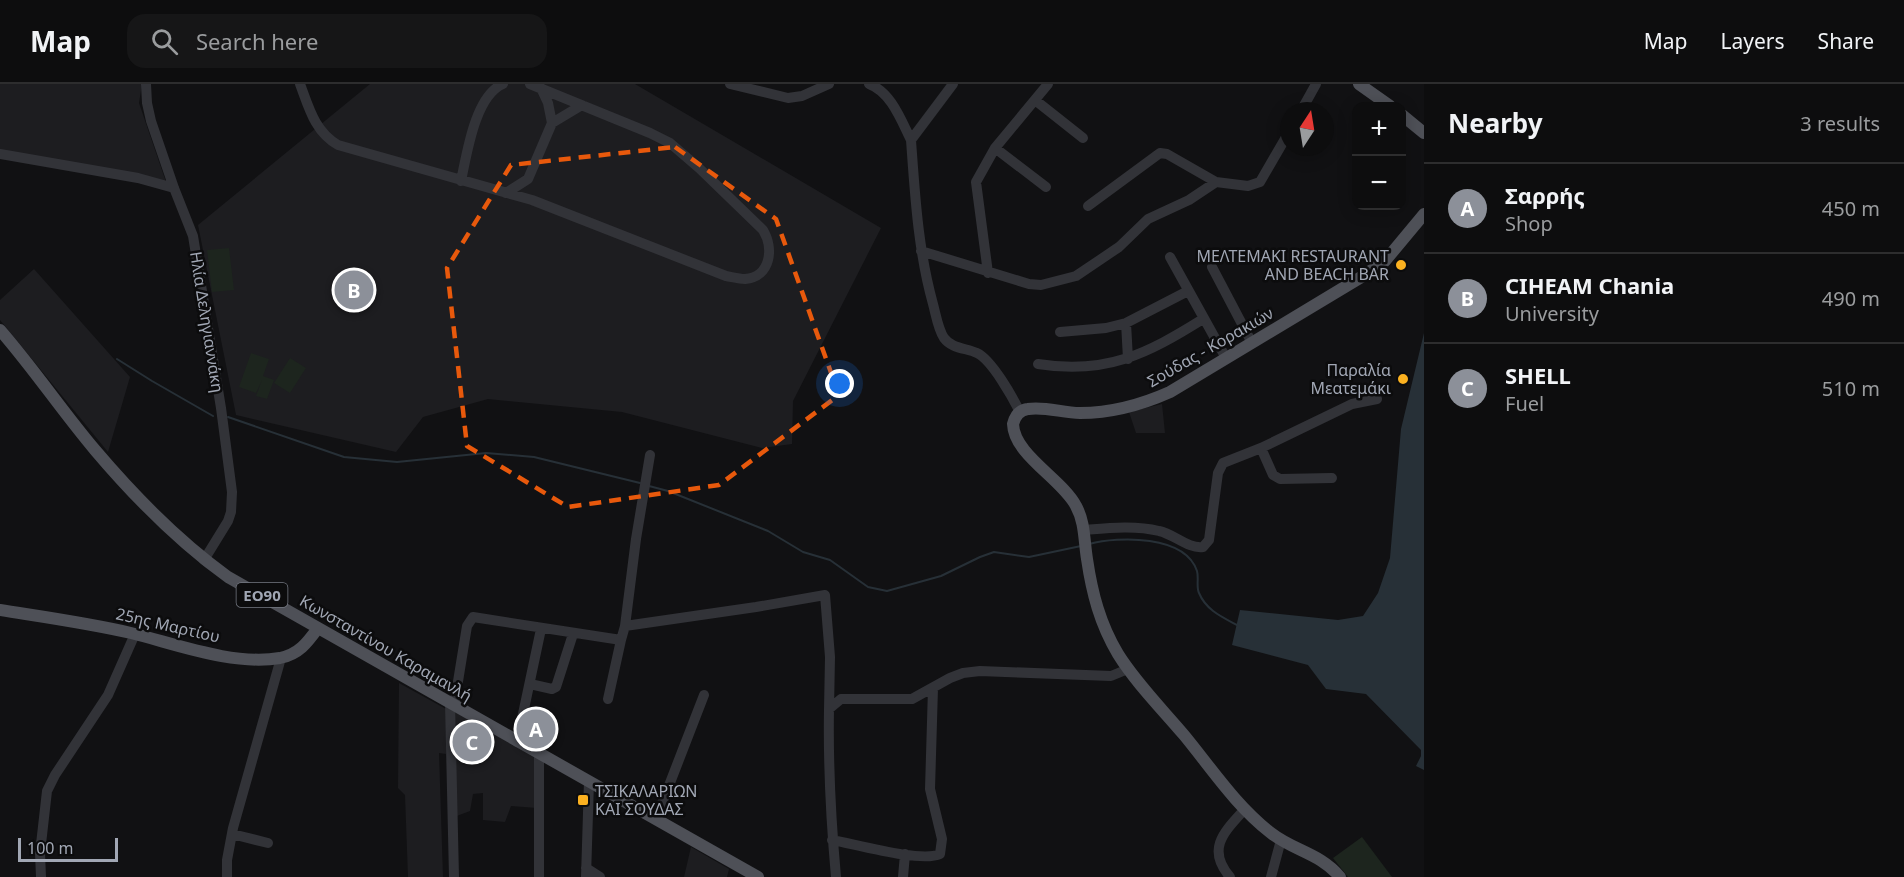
<!DOCTYPE html>
<html lang="en">
<head>
<meta charset="utf-8">
<style>
	:root { --surface:#0d0d0e; --page:#161617; --text:#f1f3f6; --muted:#9a9c9e; --line:#2d2d2e; --accent:#8c9099 }
	body { margin:0; font-family:"Noto Sans",sans-serif; background:var(--page); color:var(--text) }
	.controls { position:absolute; right:18px; top:18px; display:grid; overflow:hidden; border-radius:12px; box-shadow:0 3px 15px #0003 }
	.controls button { width:54px; height:54px; display:grid; place-items:center; padding:0; border:0; border-bottom:2px solid var(--line); background:var(--surface); color:var(--text); font:30px sans-serif }
	.compass { position:absolute; left:1280px; top:18px; width:54px; height:54px; border-radius:50%; background:var(--surface); box-shadow:0 3px 15px #0003; rotate:12deg }
	.scale { position:absolute; left:18px; bottom:15px; width:100px; box-sizing:border-box; padding-left:6px; border:3px solid #a1a7b4; border-top:0; font-size:16px; line-height:21px; white-space:nowrap; color:#a1a7b4; -webkit-text-stroke:4px #0c0c0d; paint-order:stroke }
	.you { position:absolute; left:840px; top:300px; width:21px; height:21px; margin:-15px; border:4px solid #fff; border-radius:50%; background:#1a73e8; box-shadow:0 0 0 9px #1a73e833 }
	.badge { display:grid; place-items:center; width:39px; height:39px; border-radius:50%; background:var(--accent); color:#fff; font-size:20px; font-weight:700 }
	.pin { position:absolute; translate:-50% -50%; border:3px solid #fff; box-shadow:0 2px 6px #0006 }
	.list { margin:0; padding:0; list-style:none }
	h2 { display:flex; justify-content:space-between; align-items:center; height:78px; margin:0; padding:0 24px; font-size:26px }
	h2 small { font-size:20px; font-weight:400; color:var(--muted) }
	.list li { display:grid; grid-template-columns:39px 1fr auto; gap:18px; align-items:center; box-sizing:border-box; height:90px; padding:0 24px; border-top:2px solid var(--line) }
	.list b { display:block; font-size:22px; white-space:nowrap }
	.list p { margin:0; font-size:20px; white-space:nowrap; color:var(--muted) }
	.list em { font-size:20px; font-style:normal; color:var(--muted) }
	.icon { flex:none; width:33px; height:33px; fill:none; stroke:currentColor; stroke-width:2; stroke-linecap:round; stroke-linejoin:round }
	.map { position:relative; flex:none; width:1424px; height:793px; overflow:hidden }
	header { display:flex; align-items:center; gap:36px; box-sizing:border-box; height:84px; padding:0 30px; background:var(--surface); border-bottom:2px solid var(--line) }
	header strong { font-size:28px }
	nav { display:flex; gap:33px; margin-inline-start:auto; font-size:21px }
	.search { width:420px; height:54px; background:var(--page); display:flex; align-items:center; gap:15px; box-sizing:border-box; padding:0 21px; border-radius:18px; color:var(--muted); font-size:22px }
	main { display:flex }
	aside { flex:1; background:var(--surface) }
	.map>svg:first-child { display:block }
	.built { fill:#1d1d20 }
	.green { fill:#1d251e }
	.water { fill:#273037 }
	.lines { fill:none; stroke-linecap:round; stroke-linejoin:round }
	.stream { stroke:#273037; stroke-width:2 }
	.minor { stroke:#323338; stroke-width:10 }
	.major { stroke:#4e5057; stroke-width:12 }
	.marked { fill:none; stroke:#e8590c; stroke-width:4.5; stroke-dasharray:12 8; stroke-linejoin:round }
	.poi-dot { fill:#fbb120; stroke:#0c0c0d; stroke-width:2 }
	.labels { text-anchor:middle; dominant-baseline:central; stroke-width:5; stroke-linejoin:round; paint-order:stroke }
	.shield { fill:#0c0c0d; stroke:#747882; stroke-width:1.5 }
	.shield-label { font-size:15px; font-weight:bold; fill:#a1a7b4 }
	.poi-label { font-size:16px; fill:#a1a7b4; stroke:#0c0c0d; text-anchor:end }
	.street-label { font-size:16px; fill:#a1a7b4; stroke:#0c0c0d }
</style>
</head>
<body>
<header>
<strong>Map</strong>
<div class="search"><svg class="icon" aria-label="search" viewBox="0 0 24 24"><circle cx="10" cy="10" r="6"/><path d="M15 15l6 6"/></svg>Search here</div>
<nav><a>Map</a><a>Layers</a><a>Share</a></nav>
</header>
<main>
<div class="map">
<svg width="1424" height="793" viewBox="0 0 1424 793">
	<rect width="100%" height="100%" fill="#111113"/>
	<path class="built" d="M0,0h142l-3,19 27,79 -166,-31z
		M370,0h265l246,144 -88,173 -1,43 -30,4 -140,-36 -134,-13 -65,18 -27,35 -160,-37 -38,-190z
		M34,185l96,108 -22,75 -108,-132v-20z
		M1162,320l3,29h-29l-7,-21z
		M399,599l47,26v45l-7,-1 4,124h-35l-3,-82 -7,-7z
		M453,624l84,50v50l-26,-2 -6,16 -22,-2v-27l-10,1 -3,17 -16,6z
		M691,763l38,22 -2,8h-43z"/>
	<path class="green" d="M229,164l5,42 -22,2 -5,-42z
		M251,269l18,6 -6,17 11,4 -7,19 -11,-3 6,-16 -6,13 -17,-6z
		M290,274l16,10 -16,25 -16,-10z
		M1362,753l30,40h-44l-15,-19z"/>
	<path class="water" d="M1424,249v437l-8,-4 5,-10v-6l-55,-56 -40,-5 -18,-24 -76,-20 8,-35 98,10 25,-4 15,-23 12,-35 11,-129z"/>
	<g class="lines">
		<path class="stream" d="M117,275l35,22 61,35
			M228,333l116,40 53,5 89,-9 48,4 106,26
			M649,402l19,5 100,40 35,21 27,8 38,27 19,4 54,-15 39,-19 14,-5 35,5 52,-11
			M1089,460c30,-8 96,-9 108,27 2,7 -1,16 2,22 7,17 23,24 38,32"/>
		<path class="minor" d="M146,0l1,19 4,18 23,67 19,48 28,172 11,84 -1,20 -3,9 -24,39
			M300,0c9,24 15,48 38,61l194,55 194,76c6,1 13,3 19,3 26,-2 29,-31 18,-49l-64,-62 -29,-25 -20,-10 -120,-49
			M730,0l58,14 14,-2 27,-12
			M869,0c22,8 32,36 42,56
			M953,0l-42,56c4,55 7,110 22,164 3,11 5,25 11,34 8,11 23,10 33,15 15,7 36,45 43,59
			M1035,16l48,38
			M1301,27l15,-27
			M552,39l30,-18
			M995,64l51,39
			M0,70l138,24 36,10
			M461,97c6,-28 14,-85 42,-97
			M506,109l22,-14 24,-56 -4,-20 -7,-15
			M1088,122l72,-53 7,1 49,28
			M921,167l108,33 12,1 35,-9 43,-29 29,-28 41,-19 27,-18 32,4 12,-4 29,-50
			M1170,173l56,101
			M1212,183l40,76
			M988,189l-12,-91 19,-34 53,-64
			M1126,239l2,36
			M1060,248l46,-4 20,-5 62,-32
			M1038,280c68,11 109,-10 165,-45
			M1261,364l12,27 7,4 52,-1
			M1084,446c24,-2 51,-5 75,1 15,3 29,18 44,16l6,-7 9,-67 5,-10 38,-15 91,-44 25,-5
			M625,542l11,-87 14,-84
			M530,600l22,5 4,-2 17,-53
			M608,615l13,-59
			M450,619l4,174
			M454,622l13,-80 6,-9 148,23 4,-14 131,-19 69,-12 5,62 -1,52
			M517,658l24,-113
			M539,669v124
			M656,735l48,-124
			M232,750l36,9
			M832,756c23,4 89,23 108,14l2,-15 -12,-50 3,-101
			M586,784l14,9
			M41,793l-1,-24 7,-62 8,-16 53,-80 27,-61
			M227,793v-17l6,-32 48,-170
			M586,793l3,-96
			M836,793c-5,-56 -8,-112 -7,-168l12,-10h71l38,-21 13,-5 17,-2 131,5 17,-7
			M903,793l2,-23
			M1230,793c-24,-28 -6,-45 14,-67
			M1271,793l10,-37"/>
		<path class="major" d="M1359,0l31,22
			M1402,31l22,18
			M0,246c34,39 62,81 95,120 39,46 83,91 133,127l530,300
			M0,526c44,7 88,13 131,23 45,11 102,33 149,25 19,-4 27,-15 38,-30
			M1340,793c-20,-24 -46,-26 -69,-44 -35,-27 -59,-64 -87,-98 -22,-26 -48,-52 -66,-81 -18,-30 -26,-61 -31,-95 -3,-18 -2,-37 -11,-53 -14,-27 -62,-51 -63,-82 2,-8 6,-14 15,-15 16,-3 35,4 52,4 32,0 61,-8 90,-21l193,-116 22,-15 39,-47"/>
	</g>
	<path class="marked" d="M675,63l101,72 63,176 -120,90 -151,22 -101,-61 -20,-178 64,-103z"/>
	<g class="poi-dot">
		<circle cx="1401" cy="181" r="6"/>
		<circle cx="1403" cy="295" r="6"/>
		<rect x="577" y="710" width="12" height="12" rx="3"/>
	</g>
	<g class="labels">
		<rect class="shield" x="236.5" y="499" width="51" height="24" rx="4.5"/>
		<g class="shield-label">
			<text x="262" y="511">ΕΟ90</text>
		</g>
		<g class="poi-label">
			<text x="1389" y="172">ΜΕΛΤΕΜΑΚΙ RESTAURANT<tspan x="1389" dy="18">AND BEACH BAR</tspan></text>
			<text x="1391" y="286">Παραλία<tspan x="1391" dy="18">Μεατεμάκι</tspan></text>
			<text x="595" y="707" text-anchor="start">ΤΣΙΚΑΛΑΡΙΩΝ<tspan x="595" dy="18">ΚΑΙ ΣΟΥΔΑΣ</tspan></text>
		</g>
		<g class="street-label">
			<text transform="translate(207 238) rotate(81)">Ηλία Δεληγιαννάκη</text>
			<text transform="translate(1210 263) rotate(-30)">Σούδας - Κορακιών</text>
			<text transform="translate(168 541) rotate(13)">25ης Μαρτίου</text>
			<text transform="translate(386 564) rotate(30)">Κωνσταντίνου Καραμανλή</text>
		</g>
	</g>
</svg>
<div class="controls">
<button>+</button>
<button>−</button>
</div>
<svg class="compass" viewBox="-18 -18 36 36"><path d="M0-13l5 13h-10z" fill="#e53935"/><path d="M0 13l5-13h-10z" fill="#9a9c9e"/></svg>
<div class="scale">100 m</div>
<div class="you"></div>
<div class="pin badge" style="left:536px;top:645px">A</div>
<div class="pin badge" style="left:354px;top:206px">B</div>
<div class="pin badge" style="left:472px;top:658px">C</div>
</div>
<aside>
<h2>Nearby<small>3 results</small></h2>
<ul class="list">
<li><span class="badge">A</span><div><b>Σαρρής</b><p>Shop</p></div><em>450 m</em></li>
<li><span class="badge">B</span><div><b>CIHEAM Chania</b><p>University</p></div><em>490 m</em></li>
<li><span class="badge">C</span><div><b>SHELL</b><p>Fuel</p></div><em>510 m</em></li>
</ul>
</aside>
</main>
</body>
</html>
